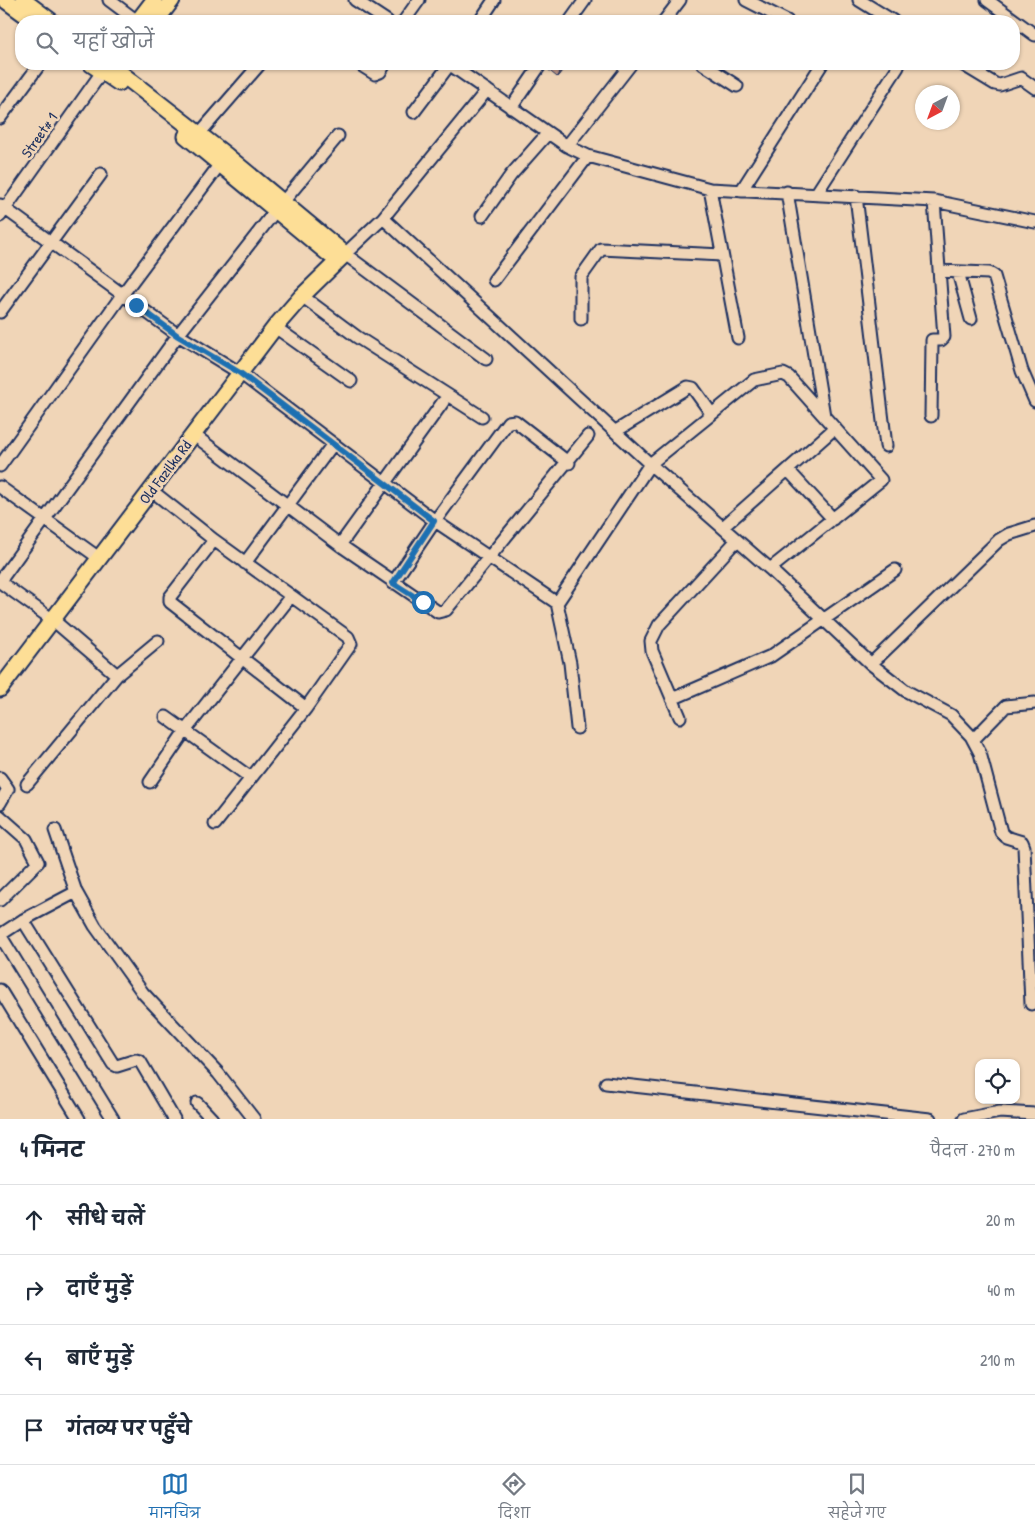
<!DOCTYPE html>
<html lang="hi">
<head>
<meta charset="utf-8">
<style>
	:root { --surface:#fff; --page:#f6f6f7; --text:#1f2937; --muted:#747a83; --line:#e0e1e3; --accent:#1f6fb2 }
	body { margin:0; font-family:"Patrick Hand","Playpen Sans Deva",sans-serif; background:var(--page); color:var(--text) }
	.controls { position:absolute; right:15px; bottom:15px; display:grid; overflow:hidden; border-radius:10px; box-shadow:0 1px 4px #0004 }
	.controls button { width:45px; height:45px; display:grid; place-items:center; padding:0; border:0; border-bottom:1px solid var(--line); background:var(--surface); color:var(--text); font:25px sans-serif }
	.compass { position:absolute; left:915px; top:85px; width:45px; height:45px; border-radius:50%; background:var(--surface); box-shadow:0 1px 4px #0004; rotate:221deg }
	.stop { position:absolute; width:15px; height:15px; margin:-11px; border:4px solid #1f6fb2; border-radius:50%; background:#fff }
	.stop.end { background:#1f6fb2; border-color:#fff; box-shadow:0 1px 5px #0008 }
	.list { margin:0; padding:0; list-style:none }
	h2 { display:flex; justify-content:space-between; align-items:center; height:65px; margin:0; padding:0 20px; font-size:21px }
	h2 small { font-size:16px; font-weight:400; color:var(--muted) }
	.list li { display:grid; grid-template-columns:32px 1fr auto; gap:15px; align-items:center; box-sizing:border-box; height:70px; padding:0 20px; border-top:1px solid var(--line) }
	.list b { display:block; font-size:19px; white-space:nowrap }
	.list em { font-size:16px; font-style:normal; color:var(--muted) }
	.icon { flex:none; width:28px; height:28px; fill:none; stroke:currentColor; stroke-width:2; stroke-linecap:round; stroke-linejoin:round }
	.map { position:relative; flex:none; width:1035px; height:1119px; overflow:hidden }
	.search { position:absolute; background:var(--surface); box-shadow:0 1px 4px #0004; left:15px; right:15px; top:15px; height:55px; display:flex; align-items:center; gap:12px; box-sizing:border-box; padding:0 18px; border-radius:20px; color:var(--muted); font-size:19px }
	.sheet { height:345px; background:var(--surface) }
	nav { display:flex; justify-content:space-around; align-items:center; box-sizing:border-box; height:70px; border-top:1px solid var(--line); background:var(--surface); font-size:14px; color:var(--muted) }
	nav a { display:grid; justify-items:center; gap:2px }
	nav .on { color:var(--accent) }
	.map>svg:first-child { display:block }
	.lines { fill:none; stroke-linecap:round; stroke-linejoin:round }
	.minor-casing { stroke:#1b2f5e; stroke-width:15 }
	.major-casing { stroke:#1b2f5e; stroke-width:19 }
	.minor { stroke:#f0d5b7; stroke-width:11 }
	.major { stroke:#fdde96; stroke-width:15 }
	.wall { fill:#c09787; stroke:#1b2f5e }
	.shaded-wall { fill:#9c7b6e; stroke:#1b2f5e }
	.building { fill:#dfb09d; stroke:#1b2f5e }
	.route { stroke:#1f6fb2; stroke-width:6 }
	.labels { text-anchor:middle; dominant-baseline:central; stroke-width:5; stroke-linejoin:round; paint-order:stroke }
	.street-label { font-size:15px; fill:#1b2f5e; stroke:#f0d5b7 }
</style>
</head>
<body>
<div class="map">
<svg width="1035" height="1119" viewBox="0 0 1035 1119">
	<rect width="100%" height="100%" fill="#f0d5b7"/>
	<filter id="ink" filterUnits="userSpaceOnUse"><feTurbulence type="fractalNoise" baseFrequency=".02" numOctaves="2"/><feDisplacementMap in="SourceGraphic" scale="10" xChannelSelector="R" yChannelSelector="G"/><feConvolveMatrix kernelMatrix="1 2 1 2 8 2 1 2 1" color-interpolation-filters="sRGB"/></filter>
	<g filter="url(#ink)">
		<g class="lines">
			<defs>
				<path id="minor" d="M109,0l28,21
					M355,0l32,21
					M746,0l41,21
					M859,0l34,21
					M987,0l48,35
					M404,21l15,-21
					M480,21l14,-21
					M570,21l15,-21
					M664,21l16,-21
					M359,64l16,10 5,-2 5,-8
					M449,64l118,82 21,10 122,33 224,12 101,21
					M703,64l34,22
					M962,64l33,20 5,1 21,-7 14,10
					M511,108l30,-44
					M414,112l36,-48
					M0,118l40,-54
					M199,134l61,-70
					M567,146l64,-82
					M710,189l28,149
					M741,191l81,-127
					M787,192l37,224
					M816,194l82,-127
					M856,196l30,250
					M283,202l55,-66
					M0,205l178,130 62,38 195,148 122,82 13,60 7,65
					M0,216l102,-144
					M482,216l29,-41 37,-42
					M383,218l267,246 120,105 101,95 35,27 45,24 20,21 9,17 21,79 5,5 16,5 2,5 7,157
					M939,271l50,2 5,3 28,95 13,30
					M958,272l13,47
					M494,280l94,-124
					M302,296l55,41 125,80
					M0,312l101,-138
					M581,319v-42l20,-28 121,6
					M275,327l76,54
					M486,359l-141,-105 38,-36 104,-128
					M931,416l1,-73v-3h9l3,-3 -10,-136
					M616,431l72,-44 5,1 18,25
					M194,435l146,110 98,67 8,-2 142,-174
					M0,466l122,-171 98,-131
					M788,470l45,49
					M0,487l99,71
					M151,490l63,50 134,97 3,7 -45,64 -91,116
					M723,527l112,-99
					M214,540l-44,57v5l136,106
					M340,545l103,-143
					M245,563l88,-119
					M0,581l178,-246 98,-125
					M0,582l53,38 64,55
					M393,583l42,-62 73,-99 7,-1 54,42
					M557,603l93,-139 104,-84 29,-6 6,3 92,103 -111,89
					M871,664l128,-124 10,-6 26,-8
					M672,699l99,-43 124,-86
					M166,717l85,61
					M680,717l-28,-66 -1,-10 8,-16 78,-85
					M973,740l33,-34 29,-3
					M0,778l8,11 -8,14
					M150,782l35,-51 106,-135
					M27,784l90,-109 41,-34
					M0,816l26,23 12,23 -38,38
					M55,830l21,62 19,34 48,67 75,80 36,46
					M23,920l90,144 4,2 19,-6 4,1 34,58
					M0,935l113,184
					M0,935l23,-15 53,-28
					M0,990l79,129
					M606,1083l324,36
					M197,1103l15,16
					M964,1119l36,-7 35,2"/>
				<path id="major" d="M5,0l29,21
					M23,0l28,21
					M138,21l16,-21
					M156,21l16,-21
					M91,64l28,19
					M186,136l144,119
					M0,689l275,-362 27,-31 43,-42 -118,-98 -118,-92"/>
			</defs>
			<use href="#minor" class="minor-casing"/>
			<use href="#major" class="major-casing"/>
			<use href="#minor" class="minor"/>
			<use href="#major" class="major"/>
		</g>
		<path class="wall" d="M547,64h19l-1,3 -8,10 -12,-10z"/>
		<path class="shaded-wall" d="M566,64l-1,3 -8,10 2,-5z"/>
		<path class="building" d="M550,64h16l-7,8z"/>
	</g>
	<g class="lines" filter="url(#ink)">
		<path class="route" d="M136,305l42,31 62,37 194,148 -41,62 30,19"/>
	</g>
	<g class="labels">
		<g class="street-label">
			<text transform="translate(39 135) rotate(-55)">Street# 1</text>
			<text transform="translate(165 472) rotate(-53)">Old Fazilka Rd</text>
		</g>
	</g>
</svg>
<div class="controls">
<button><svg class="icon" aria-label="locate" viewBox="0 0 24 24"><circle cx="12" cy="12" r="6"/><path d="M12 2v4M12 18v4M2 12h4M18 12h4"/></svg></button>
</div>
<svg class="compass" viewBox="-18 -18 36 36"><path d="M0-13l5 13h-10z" fill="#e53935"/><path d="M0 13l5-13h-10z" fill="#747a83"/></svg>
<div class="stop" style="left:423px;top:602px"></div>
<div class="stop end" style="left:136px;top:305px"></div>
<div class="search"><svg class="icon" aria-label="search" viewBox="0 0 24 24"><circle cx="10" cy="10" r="6"/><path d="M15 15l6 6"/></svg>यहाँ खोजें</div>
</div>
<section class="sheet">
<h2>4 मिनट<small>पैदल · 270 m</small></h2>
<ul class="list">
<li><svg class="icon" aria-label="ahead" viewBox="0 0 24 24"><path d="M12 20V5M6 11l6-6 6 6"/></svg><div><b>सीधे चलें</b></div><em>20 m</em></li>
<li><svg class="icon" aria-label="right" viewBox="0 0 24 24"><path d="M7 20v-9h11M14 6l5 5-5 5"/></svg><div><b>दाएँ मुड़ें</b></div><em>40 m</em></li>
<li><svg class="icon" aria-label="left" viewBox="0 0 24 24"><path d="M17 20v-9H6M10 6l-5 5 5 5"/></svg><div><b>बाएँ मुड़ें</b></div><em>210 m</em></li>
<li><svg class="icon" aria-label="arrive" viewBox="0 0 24 24"><path d="M6 21V4h12l-3 4 3 4H6"/></svg><div><b>गंतव्य पर पहुँचे</b></div></li>
</ul>
</section>
<nav>
<a class="on"><svg class="icon" aria-label="map" viewBox="0 0 24 24"><path d="M3 6l6-2 6 2 6-2v14l-6 2-6-2-6 2zM9 4v14M15 6v14"/></svg>मानचित्र</a>
<a><svg class="icon" aria-label="directions" viewBox="0 0 24 24"><path d="M12 3l9 9-9 9-9-9zM9 14v-3h6M13 9l2 2-2 2"/></svg>दिशा</a>
<a><svg class="icon" aria-label="saved" viewBox="0 0 24 24"><path d="M7 4h10v16l-5-4-5 4z"/></svg>सहेजे गए</a>
</nav>
</body>
</html>
